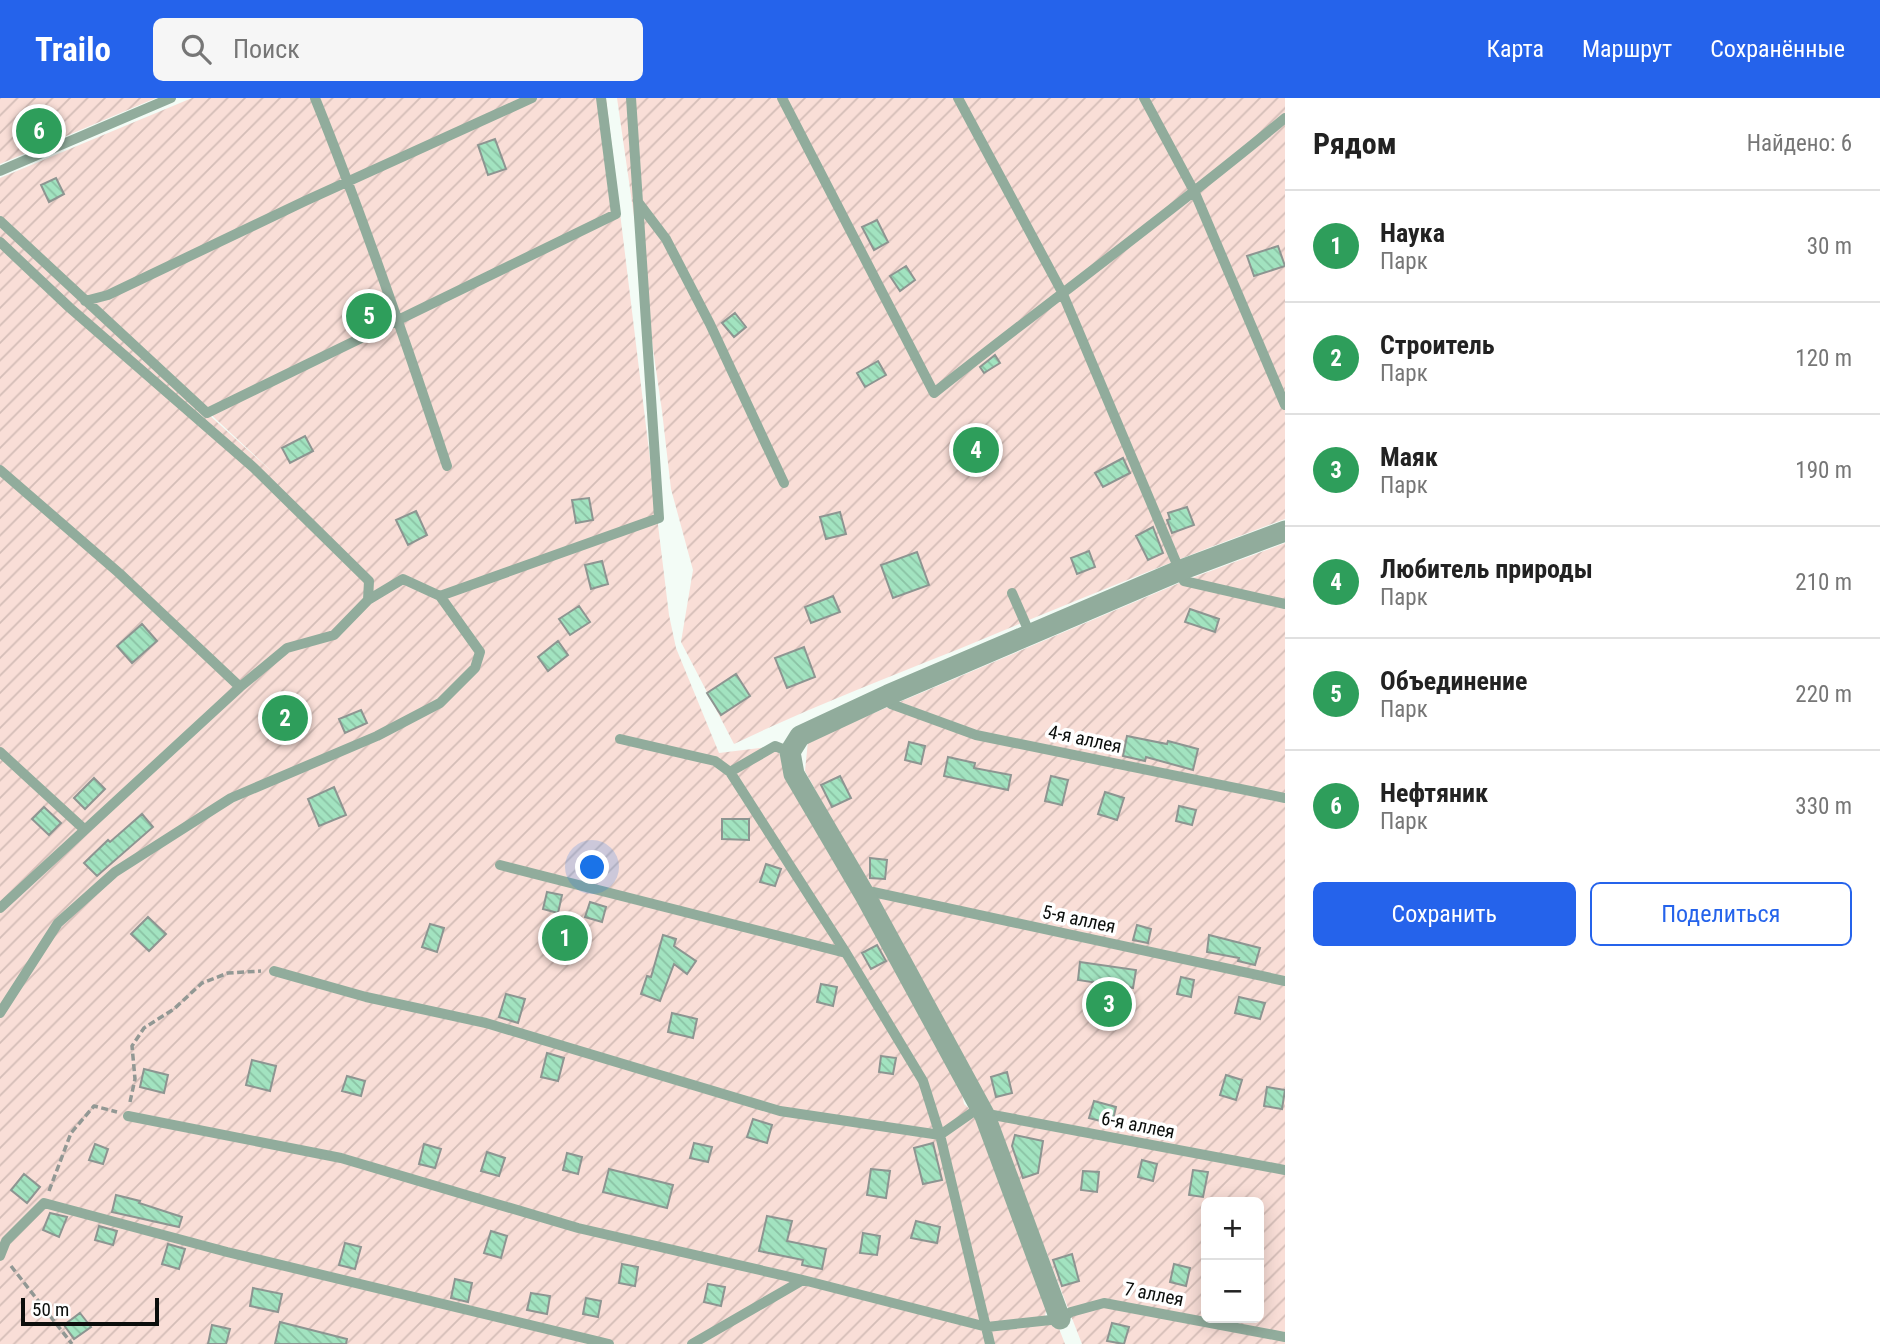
<!DOCTYPE html>
<html lang="ru">
<head>
<meta charset="utf-8">
<style>
	:root { --surface:#fff; --page:#f6f6f6; --text:#222; --muted:#767676; --line:#e0e0e0; --accent:#2563eb }
	body { margin:0; font-family:"Roboto Condensed",sans-serif; background:var(--page); color:var(--text) }
	.controls { position:absolute; right:21px; bottom:21px; display:grid; overflow:hidden; border-radius:10px; box-shadow:0 4px 18px #0003 }
	.controls button { width:63px; height:63px; display:grid; place-items:center; padding:0; border:0; border-bottom:2px solid var(--line); background:var(--surface); color:var(--text); font:35px sans-serif }
	.scale { position:absolute; left:21px; bottom:18px; width:138px; box-sizing:border-box; padding-left:7px; border:4px solid #0b0e0c; border-top:0; font-size:19px; line-height:24px; white-space:nowrap; color:#0b0e0c; -webkit-text-stroke:5px #fff; paint-order:stroke }
	.you { position:absolute; left:593px; top:770px; width:24px; height:24px; margin:-18px; border:5px solid #fff; border-radius:50%; background:#1a73e8; box-shadow:0 0 0 10px #1a73e833 }
	.badge { display:grid; place-items:center; width:46px; height:46px; border-radius:50%; background:var(--accent); color:#fff; font-size:23px; font-weight:700 }
	.pin { position:absolute; translate:-50% -50%; border:4px solid #fff; box-shadow:0 2px 7px #0006 }
	.list { margin:0; padding:0; list-style:none }
	h2 { display:flex; justify-content:space-between; align-items:center; height:91px; margin:0; padding:0 28px; font-size:30px }
	h2 small { font-size:23px; font-weight:400; color:var(--muted) }
	.list li { display:grid; grid-template-columns:46px 1fr auto; gap:21px; align-items:center; box-sizing:border-box; height:112px; padding:0 28px; border-top:2px solid var(--line) }
	.list b { display:block; font-size:26px; white-space:nowrap }
	.list p { margin:0; font-size:23px; white-space:nowrap; color:var(--muted) }
	.list em { font-size:23px; font-style:normal; color:var(--muted) }
	.actions { display:flex; gap:14px; padding:21px 28px }
	.actions a { flex:1; padding:16px 0; border:2px solid var(--accent); border-radius:10px; text-align:center; font-size:24px; color:var(--accent) }
	.actions .main { background:var(--accent); color:#fff }
	.icon { flex:none; width:38px; height:38px; fill:none; stroke:currentColor; stroke-width:2; stroke-linecap:round; stroke-linejoin:round }
	.map { position:relative; flex:none; width:1285px; height:1246px; overflow:hidden }
	header { display:flex; align-items:center; gap:42px; box-sizing:border-box; height:98px; padding:0 35px; background:var(--accent); color:#fff }
	header strong { font-size:33px }
	nav { display:flex; gap:38px; margin-inline-start:auto; font-size:24px }
	.search { width:490px; height:63px; background:var(--page); display:flex; align-items:center; gap:18px; box-sizing:border-box; padding:0 24px; border-radius:10px; color:var(--muted); font-size:26px }
	main { display:flex }
	aside { flex:1; background:var(--surface) }
	.map>svg:first-child { display:block }
	.garden { fill:url(#garden-furrows); fill-rule:evenodd }
	.building { fill:url(#building-back-hatch); stroke:#8d9591; stroke-width:2 }
	.lines { fill:none; stroke-linecap:round; stroke-linejoin:round }
	.path { stroke:#929894; stroke-width:3.5; stroke-dasharray:7 3.5; stroke-linecap:butt }
	.lane { stroke:#91ac9c; stroke-width:10 }
	.street { stroke:#91ac9c; stroke-width:21 }
	.labels { text-anchor:middle; dominant-baseline:central; stroke-width:7; stroke-linejoin:round; paint-order:stroke }
	.street-label { font-size:19px; fill:#0b0e0c; stroke:#fff }
</style>
</head>
<body>
<header>
<strong>Trailo</strong>
<div class="search"><svg class="icon" aria-label="search" viewBox="0 0 24 24"><circle cx="10" cy="10" r="6"/><path d="M15 15l6 6"/></svg>Поиск</div>
<nav><a>Карта</a><a>Маршрут</a><a>Сохранённые</a></nav>
</header>
<main>
<div class="map">
<svg width="1285" height="1246" viewBox="0 0 1285 1246">
	<defs>
		<pattern id="garden-furrows" width="10" height="10" patternUnits="userSpaceOnUse" patternTransform="scale(1.75)"><rect width="10" height="10" fill="#f9ded7"/><path d="M-1 1l2-2M0 10L10 0M9 11l2-2" fill="none" stroke="#d4bdb7"/></pattern>
		<pattern id="building-back-hatch" width="6" height="6" patternUnits="userSpaceOnUse" patternTransform="scale(1.75)"><rect width="6" height="6" fill="#a2e3c0"/><path d="M-1 5l2 2M0 0l6 6M5-1l2 2" fill="none" stroke="#8ac2a4"/></pattern>
	</defs>
	<rect width="100%" height="100%" fill="#f3fcf6"/>
	<path class="garden" d="M0,0h156l-156,66z
		M192,0h414l63,517 7,33 43,105 56,-7 185,338 4,20 9,8 76,186 -5,22 14,6 7,18h-1065v-1117l279,251 -279,-260v-40z
		M617,0h668v421c-110,41 -218,85 -326,130 -76,30 -152,60 -225,95l-53,-102 12,-72 -22,-81 -9,-78z
		M1285,445v801h-203l-89,-229 -188,-344 3,-30 376,-160zM1206,1104h53v116h-53z"/>
	<path class="building" d="M495,41l11,30 -18,6 -10,-30z
		M56,80l8,16 -15,8 -8,-17z
		M877,122l11,22 -14,8 -12,-23z
		M1278,148l7,20 -31,10 -7,-20z
		M906,168l9,14 -15,11 -10,-15z
		M735,215l11,14 -12,10 -12,-14z
		M995,257l5,8 -16,10 -4,-6z
		M878,263l8,14 -21,12 -8,-14z
		M305,338l8,15 -23,12 -8,-15z
		M1123,360l7,15 -27,14 -8,-14z
		M589,400l4,22 -17,3 -4,-23z
		M1187,409l7,18 -22,8 -5,-13 3,-1 -2,-6z
		M416,413l11,24 -19,10 -12,-25z
		M840,414l6,22 -20,5 -6,-22z
		M1153,429l10,26 -15,7 -12,-24z
		M1089,453l6,16 -18,7 -6,-16z
		M917,454l12,33 -36,13 -12,-33z
		M602,463l6,23 -17,5 -6,-24z
		M833,498l7,16 -29,11 -6,-16z
		M579,508l11,16 -20,13 -11,-16z
		M1190,511l29,10 -4,13 -30,-10z
		M142,526l15,17 -25,22 -15,-17z
		M558,543l10,14 -20,16 -10,-14z
		M804,549l11,30 -28,11 -12,-30z
		M736,576l14,22 -29,19 -14,-22z
		M361,612l6,13 -22,10 -6,-14z
		M1127,638l40,8 1,-3 30,8 -5,21 -47,-13 -1,4 -22,-5z
		M909,644l16,4 -4,18 -16,-4z
		M948,659l27,6 -1,5 37,7 -3,15 -64,-14z
		M840,678l11,22 -19,9 -11,-22z
		M1051,678l17,4 -6,25 -17,-4z
		M94,680l11,11 -20,20 -11,-11z
		M334,689l12,28 -27,11 -11,-27z
		M1105,694l19,6 -7,22 -19,-6z
		M1179,708l17,4 -4,15 -16,-4z
		M44,709l17,16 -12,12 -17,-16z
		M142,716l11,13 -56,49 -13,-13 24,-23 2,2z
		M722,721h27v21l-27,-1z
		M870,760l17,2 -2,19 -15,-1z
		M766,766l15,5 -6,17 -15,-4z
		M547,794l15,3 -4,18 -15,-4z
		M590,804l16,5 -4,15 -17,-5z
		M148,819l18,17 -17,17 -18,-17z
		M430,826l14,4 -7,24 -15,-5z
		M1137,827l14,4 -3,14 -15,-3z
		M663,837l13,4 -2,7 22,15 -9,13 -13,-10 -14,37 -19,-7 6,-18 4,1z
		M1209,837l51,13 -5,17 -17,-4 1,-3 -32,-6z
		M877,847l9,16 -15,8 -9,-16z
		M1080,864l56,8 -3,18 -34,-7 -1,2 -20,-3z
		M1181,879l13,3 -3,17 -14,-3z
		M821,886l16,3 -4,19 -16,-4z
		M506,896l19,5 -7,24 -19,-6z
		M1239,899l26,6 -5,16 -25,-6z
		M672,915l25,6 -4,19 -25,-6z
		M547,955l17,5 -6,23 -17,-4z
		M881,958l15,2 -3,16 -14,-2z
		M252,962l24,6 -6,25 -24,-6z
		M144,971l24,6 -4,18 -24,-6z
		M1007,974l5,21 -16,4 -5,-20z
		M1226,977l16,5 -6,20 -16,-5z
		M347,978l18,5 -4,15 -19,-5z
		M1267,989l18,3 -3,19 -18,-3z
		M1094,1003l22,6 -4,17 -23,-6z
		M753,1021l19,6 -5,18 -20,-6z
		M1015,1037l28,6 -5,32 -15,5 -11,-32z
		M694,1045l18,4 -4,15 -18,-4z
		M933,1045l9,37 -19,4 -9,-36z
		M95,1046l13,5 -5,15 -14,-4z
		M424,1046l17,5 -6,19 -16,-4z
		M487,1054l18,6 -6,18 -18,-5z
		M567,1055l15,4 -4,17 -15,-4z
		M1142,1062l15,4 -4,17 -15,-4z
		M609,1071l64,16 -6,23 -64,-16z
		M871,1071l19,2 -4,27 -19,-3z
		M1193,1072l15,2 -5,25 -14,-2z
		M1083,1073l16,1 -2,20 -16,-2z
		M24,1076l16,13 -13,16 -16,-13z
		M116,1097l24,6 -1,2 43,14 -3,10 -67,-15z
		M50,1115l17,4 -8,20 -16,-7z
		M767,1118l25,5 -5,20 39,8 -4,20 -20,-4 1,-5 -44,-9z
		M916,1123l24,6 -3,16 -26,-5z
		M99,1128l18,5 -4,14 -18,-5z
		M491,1133l16,5 -6,22 -17,-5z
		M863,1135l17,3 -3,19 -17,-2z
		M345,1145l16,4 -6,22 -16,-4z
		M168,1146l17,5 -6,20 -17,-5z
		M1072,1156l7,27 -17,5 -9,-26z
		M622,1166l16,3 -3,19 -16,-3z
		M1174,1166l16,4 -4,18 -16,-4z
		M455,1181l17,4 -4,19 -17,-4z
		M708,1186l17,3 -4,19 -17,-4z
		M253,1190l29,6 -4,18 -28,-6z
		M531,1195l19,3 -3,18 -20,-4z
		M586,1200l15,3 -3,16 -15,-3z
		M80,1215l11,14 -17,12 -10,-14z
		M280,1224l67,17 -1,5h-71z
		M1112,1225l17,4 -5,17 -17,-3z
		M212,1227l18,4 -4,15h-18z"/>
	<g class="lines">
		<path class="path" d="M130,1004l5,-23 -3,-33 12,-18 30,-19 28,-26 26,-10 33,-2
			M49,1093l22,-58 23,-27 23,6
			M11,1168l61,78"/>
		<path class="lane" d="M315,0c49,121 91,244 132,368
			M631,0l7,104 28,37 44,85 74,159
			M782,0l152,295c117,-93 237,-180 351,-275
			M958,0l104,194 122,289 101,23
			M1144,0l51,95 90,212
			M0,73l171,-73
			M0,123l207,192 409,-199 -15,-116
			M0,144l70,66 184,160 115,113 -1,19 -34,35 -47,13 -47,39 -240,221
			M85,203l23,-6 197,-94 227,-103
			M0,372l119,103 121,114
			M1012,495l18,41
			M440,498l219,-78 -21,-316
			M888,597l3,9 85,31 309,63
			M0,654l84,77
			M730,674l45,-26 15,6
			M500,767l346,88
			M866,799l7,-5 412,89
			M274,873l92,26 120,26 294,88 160,24 -17,-54 -77,-128 -116,-181 -15,-11 -95,-22
			M0,915l58,-90 57,-51 116,-74 146,-62 63,-33 35,-35 5,-16 -40,-56 -37,-17 -35,21
			M977,1007l-4,7 -33,23 50,209
			M128,1018l213,42 237,70 225,52 184,47 73,-8 11,-7 33,-9 181,34
			M985,1018l8,-1 292,55
			M0,1158l6,-15 38,-38 183,49 382,92
			M692,1246l111,-64"/>
		<path class="street" d="M1060,1221l-75,-203 -119,-219 -72,-123 -4,-22 10,-16 88,-41 293,-125 104,-39"/>
	</g>
	<g class="labels">
		<g class="street-label">
			<text transform="translate(1085 641) rotate(12)">4-я аллея</text>
			<text transform="translate(1079 821) rotate(12)">5-я аллея</text>
			<text transform="translate(1138 1027) rotate(11)">6-я аллея</text>
			<text transform="translate(1154 1196) rotate(11)">7 аллея</text>
		</g>
	</g>
</svg>
<div class="controls">
<button>+</button>
<button>−</button>
</div>
<div class="scale">50 m</div>
<div class="you"></div>
<div class="pin badge" style="left:565px;top:840px;background:#2e9e5b">1</div>
<div class="pin badge" style="left:285px;top:620px;background:#2e9e5b">2</div>
<div class="pin badge" style="left:1109px;top:906px;background:#2e9e5b">3</div>
<div class="pin badge" style="left:976px;top:352px;background:#2e9e5b">4</div>
<div class="pin badge" style="left:369px;top:218px;background:#2e9e5b">5</div>
<div class="pin badge" style="left:39px;top:33px;background:#2e9e5b">6</div>
</div>
<aside>
<h2>Рядом<small>Найдено: 6</small></h2>
<ul class="list">
<li><span class="badge" style="background:#2e9e5b">1</span><div><b>Наука</b><p>Парк</p></div><em>30 m</em></li>
<li><span class="badge" style="background:#2e9e5b">2</span><div><b>Строитель</b><p>Парк</p></div><em>120 m</em></li>
<li><span class="badge" style="background:#2e9e5b">3</span><div><b>Маяк</b><p>Парк</p></div><em>190 m</em></li>
<li><span class="badge" style="background:#2e9e5b">4</span><div><b>Любитель природы</b><p>Парк</p></div><em>210 m</em></li>
<li><span class="badge" style="background:#2e9e5b">5</span><div><b>Объединение</b><p>Парк</p></div><em>220 m</em></li>
<li><span class="badge" style="background:#2e9e5b">6</span><div><b>Нефтяник</b><p>Парк</p></div><em>330 m</em></li>
</ul>
<div class="actions"><a class="main">Сохранить</a><a>Поделиться</a></div>
</aside>
</main>
</body>
</html>
